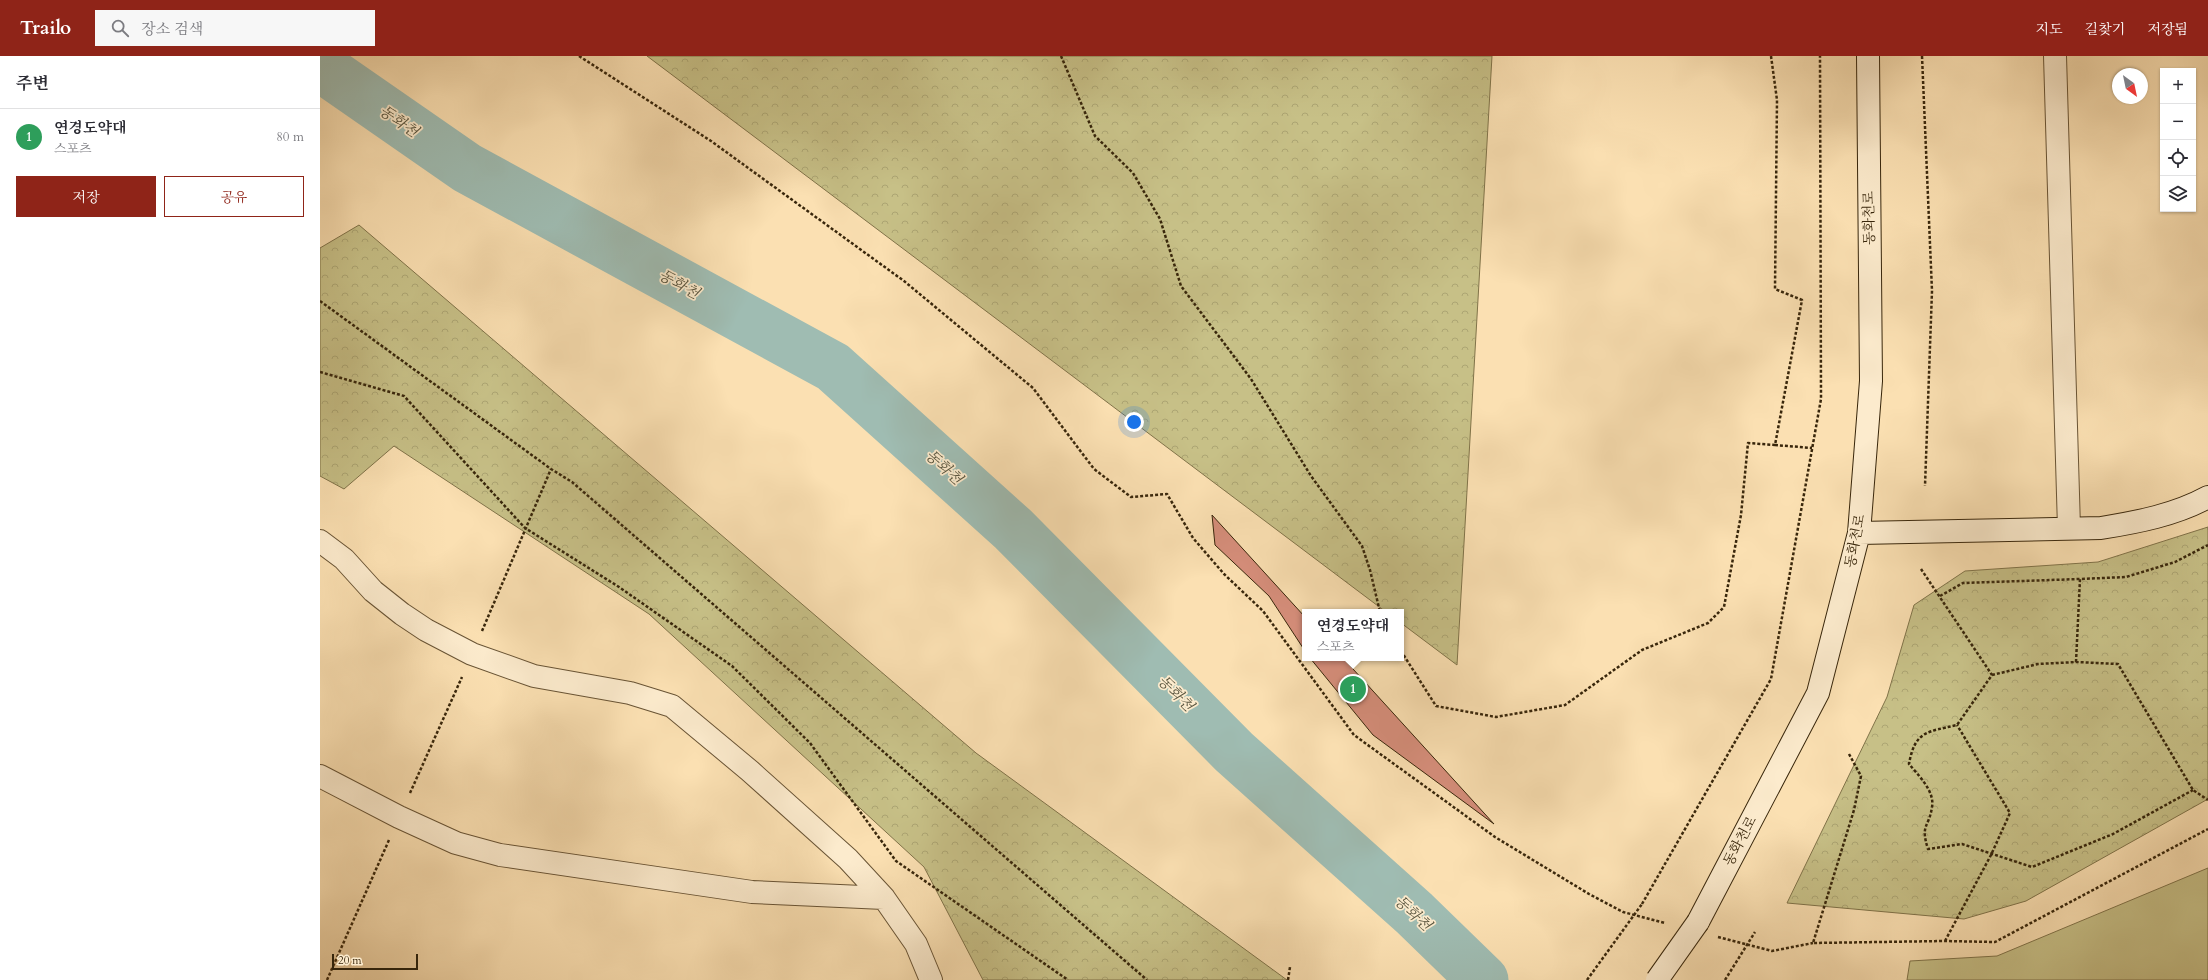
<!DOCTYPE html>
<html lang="ko">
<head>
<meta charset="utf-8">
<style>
	:root { --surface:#fff; --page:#f7f7f7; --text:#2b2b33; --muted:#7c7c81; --line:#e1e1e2; --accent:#8f2418 }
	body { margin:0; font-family:Cardo,"Noto Serif KR",serif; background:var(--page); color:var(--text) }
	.controls { position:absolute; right:12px; top:12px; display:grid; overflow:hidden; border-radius:0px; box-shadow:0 1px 3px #0004 }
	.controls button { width:36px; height:36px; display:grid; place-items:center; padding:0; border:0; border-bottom:1px solid var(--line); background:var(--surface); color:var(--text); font:20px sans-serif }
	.compass { position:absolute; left:1792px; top:12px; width:36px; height:36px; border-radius:50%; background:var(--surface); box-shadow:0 1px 3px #0004; rotate:147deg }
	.scale { position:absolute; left:12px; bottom:10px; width:86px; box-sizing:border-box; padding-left:4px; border:2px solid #38260b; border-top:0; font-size:11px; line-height:14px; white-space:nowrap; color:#38260b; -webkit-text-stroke:3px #fcebcd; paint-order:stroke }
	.you { position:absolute; left:814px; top:366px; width:14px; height:14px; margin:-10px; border:3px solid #fff; border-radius:50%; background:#1a73e8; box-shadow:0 0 0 6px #1a73e833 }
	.badge { display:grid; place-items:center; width:26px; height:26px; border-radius:50%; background:var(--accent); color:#fff; font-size:13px; font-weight:700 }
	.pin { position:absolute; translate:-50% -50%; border:2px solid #fff; box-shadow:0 1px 4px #0006 }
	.popup { position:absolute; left:982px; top:553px; width:102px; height:52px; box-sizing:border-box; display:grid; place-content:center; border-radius:0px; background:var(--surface); filter:drop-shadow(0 1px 3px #0005); font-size:13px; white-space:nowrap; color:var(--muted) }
	.popup b { font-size:15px; color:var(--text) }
	.popup::after { content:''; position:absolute; left:50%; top:100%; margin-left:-8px; border:8px solid transparent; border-top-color:var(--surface) }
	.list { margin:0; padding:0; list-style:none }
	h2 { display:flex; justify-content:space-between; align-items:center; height:52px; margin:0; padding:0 16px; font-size:17px }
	h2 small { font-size:13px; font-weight:400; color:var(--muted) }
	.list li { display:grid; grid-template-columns:26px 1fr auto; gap:12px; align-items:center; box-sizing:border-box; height:56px; padding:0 16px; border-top:1px solid var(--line) }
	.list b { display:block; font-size:15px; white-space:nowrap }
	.list p { margin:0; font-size:13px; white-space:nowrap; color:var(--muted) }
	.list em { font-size:13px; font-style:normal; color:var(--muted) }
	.actions { display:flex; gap:8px; padding:12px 16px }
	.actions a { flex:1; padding:9px 0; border:1px solid var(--accent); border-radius:0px; text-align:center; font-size:14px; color:var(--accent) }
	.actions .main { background:var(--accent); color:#fff }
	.icon { flex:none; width:22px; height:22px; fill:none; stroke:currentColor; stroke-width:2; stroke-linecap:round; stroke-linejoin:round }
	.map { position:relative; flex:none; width:1888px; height:924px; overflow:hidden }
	header { display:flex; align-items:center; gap:24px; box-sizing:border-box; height:56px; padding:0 20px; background:var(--accent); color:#fff }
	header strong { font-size:19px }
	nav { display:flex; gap:22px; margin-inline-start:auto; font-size:14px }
	.search { width:280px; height:36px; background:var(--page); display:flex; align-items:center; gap:10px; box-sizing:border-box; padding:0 14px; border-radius:0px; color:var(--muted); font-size:15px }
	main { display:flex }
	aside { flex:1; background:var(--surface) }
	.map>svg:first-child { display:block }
	.grass { fill:#c7c087; stroke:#807349 }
	.forest { fill:url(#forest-crowns); stroke:#807349 }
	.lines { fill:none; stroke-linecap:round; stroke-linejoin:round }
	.river { stroke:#9fbcb2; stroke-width:51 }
	.building { fill:#d68e7b; stroke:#38260b }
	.street-casing { stroke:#695435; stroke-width:24 }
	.secondary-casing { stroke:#38260b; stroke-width:24 }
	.path { stroke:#38260b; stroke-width:2.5; stroke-dasharray:3 2; stroke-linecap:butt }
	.street { stroke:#fcebcd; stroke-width:22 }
	.secondary { stroke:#fcebcd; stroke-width:22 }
	.secondary-bridge-casing { stroke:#38260b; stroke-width:24; stroke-linecap:butt }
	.path-bridge { stroke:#38260b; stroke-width:2.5; stroke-dasharray:3 2; stroke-linecap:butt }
	.secondary-bridge { stroke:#fcebcd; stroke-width:22 }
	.labels { text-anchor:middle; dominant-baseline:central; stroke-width:3.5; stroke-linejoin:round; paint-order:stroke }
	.street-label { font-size:14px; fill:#38260b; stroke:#fcebcd }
	.water-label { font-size:15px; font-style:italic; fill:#57533d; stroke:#fcebcd }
</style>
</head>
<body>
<header>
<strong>Trailo</strong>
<div class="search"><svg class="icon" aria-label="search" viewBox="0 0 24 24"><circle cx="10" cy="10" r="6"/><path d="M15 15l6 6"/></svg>장소 검색</div>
<nav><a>지도</a><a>길찾기</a><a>저장됨</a></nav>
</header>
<main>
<aside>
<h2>주변<small></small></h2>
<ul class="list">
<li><span class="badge" style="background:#2e9e5b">1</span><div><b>연경도약대</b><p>스포츠</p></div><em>80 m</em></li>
</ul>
<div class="actions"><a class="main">저장</a><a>공유</a></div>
</aside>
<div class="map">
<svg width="1888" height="924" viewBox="0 0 1888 924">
	<defs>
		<pattern id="forest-crowns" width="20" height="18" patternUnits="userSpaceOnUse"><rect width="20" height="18" fill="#c7c087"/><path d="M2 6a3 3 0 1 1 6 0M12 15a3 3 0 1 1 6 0" fill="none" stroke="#aca573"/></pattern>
	</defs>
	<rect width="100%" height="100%" fill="#fbe0b2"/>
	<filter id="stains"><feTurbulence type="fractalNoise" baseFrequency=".005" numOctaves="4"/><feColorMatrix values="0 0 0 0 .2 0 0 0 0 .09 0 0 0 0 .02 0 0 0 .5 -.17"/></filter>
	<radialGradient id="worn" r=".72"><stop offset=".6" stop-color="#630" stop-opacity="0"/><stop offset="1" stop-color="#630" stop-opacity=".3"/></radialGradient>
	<path class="grass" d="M1888,812v112h-301l3,-19 87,-5z"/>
	<path class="forest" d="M327,0h845l-35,609 -56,-42v-11h-15z
		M39,169l617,528 311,227h-304l-59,-113 -275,-253 -255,-168 -50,43 -24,-13v-228z
		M1888,471v272l-182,102 -62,18 -177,-16 100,-206 27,-92 51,-34 133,-9z"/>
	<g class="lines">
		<path class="river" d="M0,10l147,102 366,199 180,162 221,223 180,161 69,67"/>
	</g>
	<path class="building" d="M892,459l93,102v34l-36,-55 -54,-51z
		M990,602h33l151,166 -121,-89z"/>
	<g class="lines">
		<defs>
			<path id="street" d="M1735,0l14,472
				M0,485l24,18 29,32 29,23 24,16 46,24 62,22 96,17 42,13 78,65 98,88 36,39 32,46 15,36
				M0,720l79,41 57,26 44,12 252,37 132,6"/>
			<path id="secondary" d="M1539,477l242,-5c37,-6 74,-13 107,-31
				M1378,866l120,-229 41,-160 12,-152 -3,-325"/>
		</defs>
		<use href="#street" class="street-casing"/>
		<use href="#secondary" class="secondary-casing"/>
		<path class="path" d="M259,0l132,85 193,140 129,107 61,81 37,28 36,-3 26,44 31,36 39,37 91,124 141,102 94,57 34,18 42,11
			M741,0l34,80 38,37 27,46 21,67 70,93 60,97 51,70 8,24 10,42
			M1451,0l6,44 -2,189 27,11 -27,145 37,3
			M1602,0l10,235 -7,195
			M0,245l231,168 21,13 575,498
			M0,316l84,24 121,132 94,59 113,79 78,77 86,118 172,119
			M1601,513l71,106 -35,50c-29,7 -42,5 -48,39 9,11 26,27 23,43 -3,21 -12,17 -4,42l34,-5 70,23 81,-33 80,-44
			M1620,540l23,-13 117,-4
			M162,575l69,-162
			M1081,595l35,55 60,11 69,-12 77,-55 66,-27 16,-16 17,-92 7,-72 27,2
			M1756,606l4,-83 46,-2 49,-15 33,-17
			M1672,619l46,-11 38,-2 42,2 75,126 15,10
			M1529,698l12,22 -7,34 -41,133 132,-2 50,1 213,-113
			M90,737l52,-116
			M1322,848l129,-225 50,-280 -1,-343
			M1398,881l54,14 41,-8
			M1625,885l46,-86 19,-42 -53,-88
			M7,924l62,-140
			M968,924l2,-13"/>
		<use href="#street" class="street"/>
		<use href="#secondary" class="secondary"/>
		<defs>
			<path id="secondary-bridge" d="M1337,924l41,-58"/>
		</defs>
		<use href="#secondary-bridge" class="secondary-bridge-casing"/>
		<path class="path-bridge" d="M1267,924l55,-76
			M1405,924l30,-48"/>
		<use href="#secondary-bridge" class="secondary-bridge"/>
	</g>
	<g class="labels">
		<g class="street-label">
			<text transform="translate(1549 162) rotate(-91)">동화천로</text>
			<text transform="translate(1535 485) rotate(-79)">동화천로</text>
			<text transform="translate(1420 785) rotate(-62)">동화천로</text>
		</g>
		<g class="water-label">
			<text transform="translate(79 65) rotate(35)">동화천</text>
			<text transform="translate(359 228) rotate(29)">동화천</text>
			<text transform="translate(624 411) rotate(42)">동화천</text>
			<text transform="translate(856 637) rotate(45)">동화천</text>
			<text transform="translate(1093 857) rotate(43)">동화천</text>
		</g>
	</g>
	<rect width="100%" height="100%" filter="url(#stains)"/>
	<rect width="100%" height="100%" fill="url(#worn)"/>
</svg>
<div class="controls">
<button>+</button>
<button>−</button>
<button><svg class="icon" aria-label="locate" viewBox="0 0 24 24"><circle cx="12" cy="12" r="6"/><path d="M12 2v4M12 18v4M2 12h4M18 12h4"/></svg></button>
<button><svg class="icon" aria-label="layers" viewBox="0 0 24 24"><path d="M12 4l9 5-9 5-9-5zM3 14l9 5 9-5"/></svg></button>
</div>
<svg class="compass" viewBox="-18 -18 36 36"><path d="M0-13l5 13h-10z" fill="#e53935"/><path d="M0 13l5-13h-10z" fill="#7c7c81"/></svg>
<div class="scale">20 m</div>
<div class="you"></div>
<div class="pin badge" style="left:1033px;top:633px;background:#2e9e5b">1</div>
<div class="popup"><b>연경도약대</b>스포츠</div>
</div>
</main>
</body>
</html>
